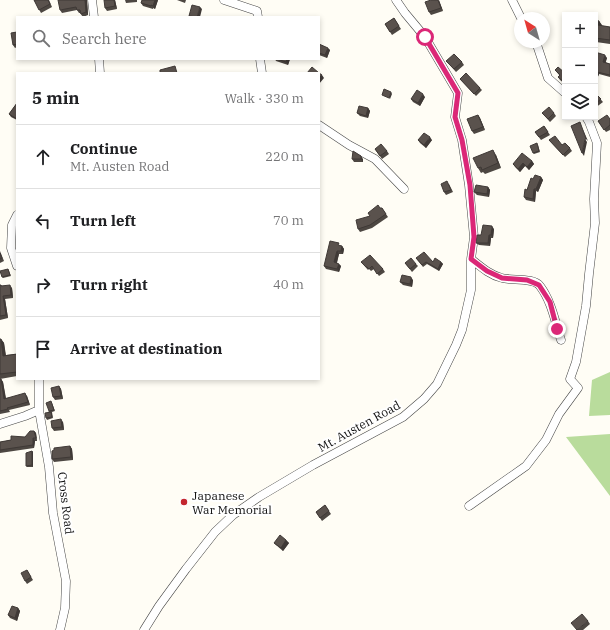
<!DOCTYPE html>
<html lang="en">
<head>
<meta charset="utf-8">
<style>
	:root { --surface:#fff; --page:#f6f6f6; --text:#202124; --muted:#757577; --line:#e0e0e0 }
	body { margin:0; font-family:"IBM Plex Serif",serif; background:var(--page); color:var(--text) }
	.controls { position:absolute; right:12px; top:12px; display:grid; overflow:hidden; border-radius:0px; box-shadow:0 2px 6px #0003 }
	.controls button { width:36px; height:36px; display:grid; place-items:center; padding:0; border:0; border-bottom:1px solid var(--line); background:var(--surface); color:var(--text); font:20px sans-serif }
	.compass { position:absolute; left:514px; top:12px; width:36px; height:36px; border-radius:50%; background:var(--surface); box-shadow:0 2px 6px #0003; rotate:323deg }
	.stop { position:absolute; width:12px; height:12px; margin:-9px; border:3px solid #db2777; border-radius:50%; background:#fff }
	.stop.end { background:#db2777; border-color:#fff; box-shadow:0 1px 4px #0008 }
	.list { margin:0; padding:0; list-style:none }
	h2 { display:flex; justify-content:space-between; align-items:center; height:52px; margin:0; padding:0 16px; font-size:17px }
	h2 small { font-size:13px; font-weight:400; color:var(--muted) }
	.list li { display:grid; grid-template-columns:26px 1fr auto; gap:12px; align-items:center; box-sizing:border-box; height:64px; padding:0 16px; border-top:1px solid var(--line) }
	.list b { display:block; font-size:15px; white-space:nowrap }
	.list p { margin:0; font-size:13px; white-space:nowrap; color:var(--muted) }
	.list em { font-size:13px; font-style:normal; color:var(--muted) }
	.icon { flex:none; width:22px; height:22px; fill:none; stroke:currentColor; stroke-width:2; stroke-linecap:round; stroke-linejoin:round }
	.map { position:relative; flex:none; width:610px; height:630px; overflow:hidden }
	.search { position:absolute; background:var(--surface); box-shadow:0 2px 6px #0003; left:16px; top:16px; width:304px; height:44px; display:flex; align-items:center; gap:10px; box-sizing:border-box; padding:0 14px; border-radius:0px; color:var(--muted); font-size:15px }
	.panel { position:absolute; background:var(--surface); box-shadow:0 2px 6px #0003; left:16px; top:72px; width:304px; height:308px; border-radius:0px }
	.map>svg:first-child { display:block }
	.forest { fill:#b9dc9c }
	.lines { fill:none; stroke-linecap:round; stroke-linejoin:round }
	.minor-casing { stroke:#444; stroke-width:9 }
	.minor { stroke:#fff; stroke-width:8 }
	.wall { fill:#4d4742 }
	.shaded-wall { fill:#3f3936 }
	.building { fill:#5a524d; stroke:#3f3936 }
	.route { stroke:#db2777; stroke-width:5 }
	.poi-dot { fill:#c4262e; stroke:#fff; stroke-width:1.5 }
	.labels { text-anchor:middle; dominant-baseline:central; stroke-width:4; stroke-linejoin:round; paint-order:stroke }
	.street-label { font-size:12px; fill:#111; stroke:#fff }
	.poi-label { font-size:12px; fill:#111; stroke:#fff; text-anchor:start }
</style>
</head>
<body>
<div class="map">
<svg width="610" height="630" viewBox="0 0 610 630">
	<rect width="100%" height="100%" fill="#fffdf5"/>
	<path class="forest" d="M610,372v43l-21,1 3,-36z
		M610,434v62l-44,-59z"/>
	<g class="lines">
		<defs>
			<path id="minor" d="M92,0l2,17
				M224,0l33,11 1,6
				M512,0l9,18
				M536,42l12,36 17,15
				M99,59l1,14
				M260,59l2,14
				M319,125l30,20 26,14 29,30
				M17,215l-5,10 -1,23 6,18
				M471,259c10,8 19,16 31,19 10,3 32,-1 38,8 12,16 15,36 21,54
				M39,379v31l10,57 4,46 13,68 -1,27 -5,22
				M0,424l25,-8 14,-6
				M469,506l57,-40 20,-26 13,-26 19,-26 -8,-9 6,-17 10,-56 3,-32 6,-51 -1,-24 3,-56 -8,-21 -3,-5
				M144,630l15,-24 27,-37 29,-37 18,-17 26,-18 54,-32 90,-48 21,-18 13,-15 19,-39 6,-15 9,-40v-31l3,-22 -5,-52 -7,-45 -7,-23 3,-24 -33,-56 -20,-24 -9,-13"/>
		</defs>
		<use href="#minor" class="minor-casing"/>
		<use href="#minor" class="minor"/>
	</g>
	<path class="wall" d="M34,0h15l3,7 -11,6z
		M87,0l1,15 -5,2 -3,-4h-1l-2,-3 -15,3 -2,-3z
		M115,0l2,9 -10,2 -2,-3z
		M125,0h12v2l-11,1z
		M158,0l-3,9 -2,-1v1l-10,-3 -2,-3z
		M177,0h9l-1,3z
		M439,0l4,11 -12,4 -2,-3z
		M394,18l7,11 -9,6 -7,-11z
		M595,20l4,1 3,5 8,1v17l-14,-2 -1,5z
		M17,32v15l-2,1 -2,-3z
		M319,44l11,6 -3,8 -8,-3z
		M595,52l12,6 -2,4 5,2v13l-11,-3 -2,5 -2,-1z
		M275,59h15l-2,6 -12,-4z
		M446,61l16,1 2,3 -8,7z
		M555,70l10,3v11l-5,-4 -2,-3 2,-1z
		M460,79l20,9 2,2 -6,6z
		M595,93l8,9 -8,6z
		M425,97l-5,9 -7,-4 -2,-3z
		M17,103v17l-6,-3 -2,-3z
		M368,108l2,3 -2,7 -8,-2 -3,-3z
		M542,113h12l2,3 -6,6z
		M478,115l2,3 5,12 -11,4 -2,-3z
		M610,119v11l-4,2 -8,-11z
		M544,126l6,9 -9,5 -6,-8z
		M418,140h14l-6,8 -6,-5z
		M549,140l21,8 2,3 -7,6z
		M538,145l2,7 -6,2 -1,-1z
		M375,149l12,2 2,3 -7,5z
		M496,155l5,13 -16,6 -2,-2 -2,1 -3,-5z
		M352,159h11v3h-9z
		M532,161l2,3 -5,6 -4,-4 -5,6 -5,-5 -2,-3z
		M541,177l2,3 -5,12 -2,-1 -1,11 -9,-2 -2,-3 3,-7 6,-11z
		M449,184l4,8 -7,3 -2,-3z
		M488,187l2,3 -1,7 -12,-2 -3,-3z
		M380,208h2l6,9 -16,11 -12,4 -2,-3 12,-13z
		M494,229l-1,9h-2l-1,8 -11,-1 -3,-2 5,-8z
		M341,246h1l2,3 -1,5h-4l-2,9 4,3 -2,6 -13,-3 -2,-3z
		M0,251l4,10 -4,2z
		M416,258l17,4h8l2,2 -4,7 -12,-7 -4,3z
		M361,262l22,7 2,3 -6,4 -5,-7 -3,2 -2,-2 -1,1z
		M405,263l11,1 2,2 -6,6z
		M8,269l1,2 2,5 -8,2 -1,-1z
		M413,280l-1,7 -9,-2 -3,-3z
		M0,285h1l1,1 10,2 1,10 -8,1 3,19 -8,2z
		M0,339h1l3,4 2,12 11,-1v22l-17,3z
		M0,379h1l2,3 3,16 21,-2 3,9 -21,5 1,2 -10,2z
		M59,386l2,3 2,10 -8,1 -2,-3z
		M52,403l3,8 -3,1 1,6 -6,2 -1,-2z
		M63,422l1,8 -10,1 -2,-3z
		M34,431l2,2 1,8h-2l-1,7 -34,5v-11l11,-2 14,-3z
		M70,446l2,3 1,11 -19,2 -2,-3z
		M32,451l1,1v15h-6l-1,-1z
		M325,505l6,9 -9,7 -6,-9z
		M286,540l3,3 -6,8 -7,-6 -2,-2z
		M27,570l6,10 -6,4 -2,-3z
		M18,608l2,3 -3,10 -7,-3 -2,-3z
		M588,621l2,3 -7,6h-6z"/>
	<path class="shaded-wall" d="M85,0h2l1,15 -2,-3z
		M114,0h1l2,9 -2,-3z
		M155,0h3l-3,9 -2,-3z
		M438,0l1,1 4,10 -2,-3z
		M200,7l2,2 -2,8h-3z
		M599,21l3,4 -1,5 -3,-5z
		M595,40l1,2 -1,5z
		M328,48l2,2 -3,8 -2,-3z
		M605,55l2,3 -2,7 -2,-3z
		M287,59h3l-2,6 -2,-3z
		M597,72l2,2 -2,5 -2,-2z
		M322,75l2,3 -5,6v-6z
		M391,92l1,2 -2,5 -1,-1z
		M423,94l2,3 -5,9 -2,-3z
		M368,108l2,3 -2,7 -2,-2z
		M478,115l2,3 5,12 -2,-3z
		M580,122l1,3 7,16 -2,-2z
		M430,137l2,3 -6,8 -2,-3z
		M585,139l2,3 -3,14 -2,-3z
		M493,150l3,5 5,13 -3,-5z
		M361,156l2,3v3l-2,-3z
		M532,161l2,3 -5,6 -2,-3z
		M523,163l2,3 -5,6 -2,-3z
		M541,177l2,3 -5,12 -2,-3z
		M488,187l2,3 -1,7 -2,-3z
		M534,189l2,2 -1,11 -2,-3z
		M492,226l2,3 -1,9 -2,-3z
		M489,235l2,3 -1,8 -2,-3z
		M342,246l2,3 -1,5 -2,-3z
		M337,251l2,3 -3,11 -2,-3z
		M441,262l2,2 -4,7 -1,-2z
		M339,264l2,2 -2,6 -2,-3z
		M411,277l2,3 -1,7 -2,-3z
		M10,285l2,3 1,10 -2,-3z
		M3,296l2,3 3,19 -2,-3z
		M1,339l3,4 2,17 -3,-4z
		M1,379l2,3 3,19 -2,-2z
		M59,386l2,3 2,10 -2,-3z
		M25,393l2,3 3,9 -2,-3z
		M61,419l2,3 1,8 -2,-3z
		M34,431l2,2 1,8 -1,-3z
		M33,438l2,3 -1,7 -1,-3z
		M70,446l2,3 1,11 -2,-3z
		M32,451l1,1v15l-1,-2z
		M286,540l3,3 -6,8 -2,-3z
		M18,608l2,3 -3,10 -2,-3z"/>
	<path class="building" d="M34,0h14l2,4 -11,6z
		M58,0h27l1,12 -5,2 -1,-4h-3l-1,-3 -16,3z
		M104,0h10l1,6 -10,2z
		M142,0h13l-2,6 -2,-1v1l-10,-3z
		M431,0h7l3,8 -12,4 -4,-10z
		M192,5l8,2 -3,10 -8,-1z
		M394,18l5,8 -9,6 -5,-8z
		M595,20l4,1 -1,4 12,2v13l-15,-2z
		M17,32v12l-4,1 -2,-12z
		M319,44l9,4 -3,7 -6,-2z
		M595,52l10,3 -2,7 7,2v11l-13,-3 -2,3z
		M454,54l8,8 -8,7 -8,-8z
		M277,59h10l-1,3z
		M175,66l2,7h-17v-3z
		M312,67l7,6h-12z
		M558,67l7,6v8l-1,1 -6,-5 2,-2 -5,-5z
		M319,73l3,2 -3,3z
		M466,73l14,15 -6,6 -14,-15z
		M384,89l7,3 -2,6 -7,-3z
		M417,90l6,4 -5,9 -7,-4z
		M595,93l6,6 -6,5z
		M17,103v16l-8,-5z
		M359,106l9,2 -2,8 -9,-3z
		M549,107l5,6 -6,6 -6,-6z
		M478,115l5,12 -11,4 -5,-12z
		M607,115l3,4v6l-6,5 -6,-9z
		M580,122l6,17h-1l-3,14 -11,-27z
		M544,126l4,6 -9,5 -4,-5z
		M424,133l6,4 -6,8 -6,-5z
		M555,136l7,9 3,-2 5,5 -7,7 -14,-15z
		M537,143l2,8 -6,2 -3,-7z
		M381,144l6,7 -7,5 -5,-7z
		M493,150l5,13 -16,7 -1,-3 -3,1 -5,-10z
		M353,151l8,5v3h-9z
		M522,153l10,8 -5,6 -4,-4 -5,6 -5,-5z
		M535,175l6,2 -5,12h-2l-1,10 -9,-2 1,-8 2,1 4,-12 2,1z
		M447,181l4,9 -7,2 -3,-8z
		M476,185l12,2 -1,7 -13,-2z
		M378,205l2,3h2l4,6 -16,11 -12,4 -2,-9 14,-4 -2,-3z
		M483,225l9,1 -1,9h-2l-1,8h-12l1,-8h4z
		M330,241l9,2 -1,2 4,1 -1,5h-4l-3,11 5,2 -2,5 -13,-3z
		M424,252l9,10 2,-4 6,4 -3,7 -12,-7 -4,3 -6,-7z
		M0,253l2,5 -2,1z
		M370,255l13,14 -6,5 -5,-8 -3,3 -2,-2h-1l-5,-5z
		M411,258l5,6 -6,5 -5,-6z
		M8,269l2,6 -8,2 -2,-6z
		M402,275l9,2 -1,7 -10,-2z
		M0,285h1v1l9,-1 1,10 -8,1 3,19 -6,1z
		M0,339h1l2,17 14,-2v18l-17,2z
		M0,379h1l3,20 21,-6 3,9 -21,6 1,1 -8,2z
		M59,386l2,10 -8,1 -2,-9z
		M51,401l3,9 -5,1 -3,-8z
		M51,412l1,5 -6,1 -1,-5z
		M61,419l1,8 -10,1 -1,-7z
		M30,431h4l2,7h-3v7l-33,5v-8l11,-2v-4l14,1z
		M70,446l1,11 -19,2v-8l2,-1v-2z
		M32,451v14l-6,1v-13z
		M325,505l4,6 -9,7 -4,-6z
		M280,535l6,5 -5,8 -7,-5z
		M27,570l4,7 -6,4 -4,-8z
		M12,606l6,2 -3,10 -7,-3z
		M582,614l6,7 -11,9 -6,-7z"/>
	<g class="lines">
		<path class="route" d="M425,37l33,56 -3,24 7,23 8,45 4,52 -3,22 16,12 15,7 25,2 12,5 11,17 7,27"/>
	</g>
	<circle class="poi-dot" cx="184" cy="502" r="4"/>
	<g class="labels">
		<g class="street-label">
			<text transform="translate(359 426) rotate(-29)">Mt. Austen Road</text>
			<text transform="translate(66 503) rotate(83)">Cross Road</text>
		</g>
		<g class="poi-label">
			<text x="192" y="495">Japanese<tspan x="192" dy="14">War Memorial</tspan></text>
		</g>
	</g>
</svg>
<div class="controls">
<button>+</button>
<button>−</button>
<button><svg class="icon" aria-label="layers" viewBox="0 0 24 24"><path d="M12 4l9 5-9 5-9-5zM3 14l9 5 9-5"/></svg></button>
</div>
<svg class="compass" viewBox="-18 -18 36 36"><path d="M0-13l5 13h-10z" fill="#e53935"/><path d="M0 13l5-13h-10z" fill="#757577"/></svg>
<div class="stop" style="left:425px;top:37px"></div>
<div class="stop end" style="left:557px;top:329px"></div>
<div class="search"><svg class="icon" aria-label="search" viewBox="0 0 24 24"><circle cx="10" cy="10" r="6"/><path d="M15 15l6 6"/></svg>Search here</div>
<section class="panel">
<h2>5 min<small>Walk · 330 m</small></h2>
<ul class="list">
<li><svg class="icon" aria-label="ahead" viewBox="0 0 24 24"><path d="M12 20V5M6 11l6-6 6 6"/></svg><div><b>Continue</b><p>Mt. Austen Road</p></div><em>220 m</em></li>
<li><svg class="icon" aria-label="left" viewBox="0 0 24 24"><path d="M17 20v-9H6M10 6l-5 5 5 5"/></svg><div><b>Turn left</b></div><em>70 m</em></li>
<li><svg class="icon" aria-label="right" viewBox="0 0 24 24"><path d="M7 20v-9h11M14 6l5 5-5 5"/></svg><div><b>Turn right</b></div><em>40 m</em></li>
<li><svg class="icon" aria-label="arrive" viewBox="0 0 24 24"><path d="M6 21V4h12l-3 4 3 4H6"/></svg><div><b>Arrive at destination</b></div></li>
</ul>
</section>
</div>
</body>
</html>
